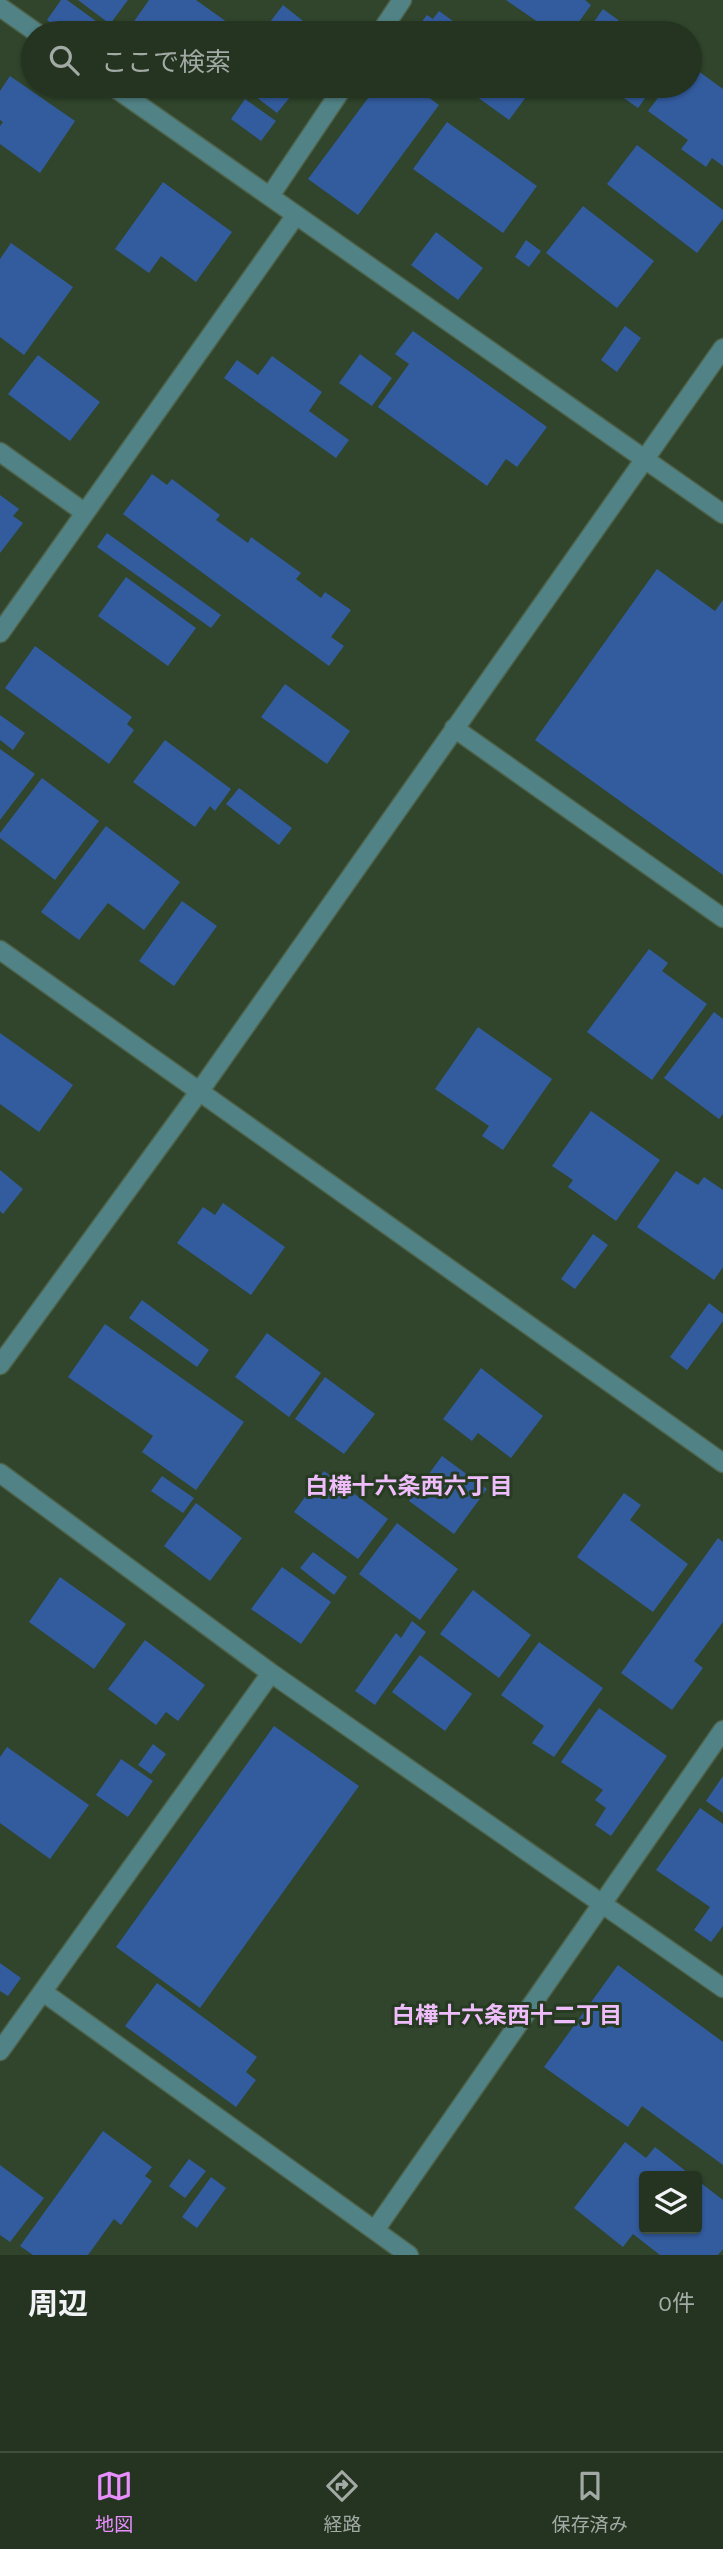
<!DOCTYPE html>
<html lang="ja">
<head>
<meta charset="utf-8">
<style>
	:root { --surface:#243420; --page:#2c3c29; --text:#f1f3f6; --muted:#a3aaa5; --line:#414f3e; --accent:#e88eff }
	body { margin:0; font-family:Karla,"Noto Sans JP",sans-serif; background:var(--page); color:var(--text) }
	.controls { position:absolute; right:21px; bottom:21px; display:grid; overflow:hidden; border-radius:7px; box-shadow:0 2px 5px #0004 }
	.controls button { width:63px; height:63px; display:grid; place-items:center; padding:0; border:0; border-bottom:2px solid var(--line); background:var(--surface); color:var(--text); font:35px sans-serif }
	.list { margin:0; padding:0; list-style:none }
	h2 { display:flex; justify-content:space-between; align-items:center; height:91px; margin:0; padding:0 28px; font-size:30px }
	h2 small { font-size:23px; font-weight:400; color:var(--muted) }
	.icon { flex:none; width:38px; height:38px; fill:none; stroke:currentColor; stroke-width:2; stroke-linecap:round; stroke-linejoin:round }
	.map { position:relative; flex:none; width:723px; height:2255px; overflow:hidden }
	.search { position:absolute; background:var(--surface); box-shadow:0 2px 5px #0004; left:21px; right:21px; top:21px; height:77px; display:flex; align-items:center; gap:18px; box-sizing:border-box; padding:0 24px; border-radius:38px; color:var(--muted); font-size:26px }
	.sheet { height:196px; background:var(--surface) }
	nav { display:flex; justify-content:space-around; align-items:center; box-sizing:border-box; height:98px; border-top:2px solid var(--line); background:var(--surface); font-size:19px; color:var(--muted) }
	nav a { display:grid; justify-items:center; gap:4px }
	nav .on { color:var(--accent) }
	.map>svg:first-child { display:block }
	.building { fill:#335c9f }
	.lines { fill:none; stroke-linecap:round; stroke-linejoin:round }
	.minor-casing { stroke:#4e6149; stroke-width:21 }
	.minor { stroke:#518285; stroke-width:18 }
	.labels { text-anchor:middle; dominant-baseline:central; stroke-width:6; stroke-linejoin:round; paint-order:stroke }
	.neighbourhood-label { font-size:23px; font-weight:bold; fill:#efbdfb; stroke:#263b21 }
</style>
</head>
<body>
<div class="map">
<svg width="723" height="2255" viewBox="0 0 723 2255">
	<rect width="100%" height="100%" fill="#30452b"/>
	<path class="building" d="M61,0h6l33,24 -6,9h-29l-18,-13z
		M78,0h50l-18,24z
		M149,0h47l35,25 -5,8h-93l-5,-3z
		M506,0h79l6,5 -20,28 -10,-2 -7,2z
		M283,5l35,28h-41l-10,-7z
		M603,9l33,24h-50z
		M439,11l25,18 5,-7 15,11h-71l14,-18 6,4z
		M690,65l33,24v77l-11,-8 -6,9 -25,-18 7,-9 -40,-29 19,-25h23z
		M10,76l65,45 -35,52 -40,-29v-18l3,-4 -3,-2v-29z
		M242,86h57l-22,27z
		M377,86h36l26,19 -81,110 -50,-36z
		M462,86h66l4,3 -23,31z
		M607,86h47l-16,22z
		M245,99l31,22 -15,20 -30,-22z
		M447,122l90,64 -34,47 -90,-64z
		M637,145l86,65v9l-26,34 -90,-69z
		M163,182l69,50 -36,50 -35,-26 -12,17 -34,-24z
		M583,206l71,55 -37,47 -71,-55z
		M436,232l47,36 -25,32 -47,-35z
		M526,240l15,11 -12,16 -14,-10z
		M11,243l62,44 -49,68 -24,-18v-78z
		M625,326l16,12 -24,34 -16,-12z
		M413,331l134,96 -30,40 -11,-8 -19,27 -109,-79 31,-43 -14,-10z
		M360,354l32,24 -20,28 -33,-23z
		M38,355l62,47 -30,39 -62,-47z
		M272,356l50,36 -13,19 40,29 -13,18 -112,-80 13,-18 21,15z
		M152,474l15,11 5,-6 48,36 -4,5 32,23 3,-6 50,36 -5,6 25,19 4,-6 26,18 -20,27 13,9 -15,20 -206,-152z
		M0,495l19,14 -6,7 10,7 -23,30z
		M107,533l114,82 -10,13 -114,-81z
		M657,569l58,42 8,-11v275l-188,-135z
		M126,577l70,51 -28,38 -70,-50z
		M35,646l97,71 -5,7 7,6 -25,34 -104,-76z
		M285,684l65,47 -23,33 -66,-47z
		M0,715l25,18 -12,17 -13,-10z
		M165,740l66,49 -16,22 -5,-5 -15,21 -62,-45z
		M0,749l35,25 -35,46z
		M42,778l57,43 -44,59 -55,-42v-5z
		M239,788l53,40 -13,17 -53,-41z
		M106,826l74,56 -36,48 -36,-27 -29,37 -38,-28z
		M182,901l35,25 -43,60 -35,-25z
		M649,949l19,14 -6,8 45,33 -55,76 -65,-48z
		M714,1012l9,7v95l-4,5 -55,-41z
		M478,1027l74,52 -49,71 -21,-14 7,-10 -54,-37z
		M0,1033l73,52 -34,47 -39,-28z
		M591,1111l69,49 -44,61 -48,-34 5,-7 -21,-14z
		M0,1170l23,19 -20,25 -3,-3z
		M676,1171l22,14 6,-8 19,13v77l-9,13 -77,-53z
		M223,1203l62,44 -34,48 -74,-52 26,-36 12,8z
		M593,1234l15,11 -33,44 -14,-10z
		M142,1300l67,50 -12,17 -68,-49z
		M709,1303l14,11v7l-36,49 -17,-13z
		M105,1324l139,98 -48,68 -54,-38 11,-16 -85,-59z
		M267,1333l54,40 -32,44 -54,-40z
		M481,1368l62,48 -32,42 -33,-25 -6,8 -29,-22z
		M325,1377l50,37 -31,40 -49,-35z
		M442,1456l45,33 -33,45 -45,-33z
		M324,1471l64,48 -30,40 -64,-47z
		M162,1476l32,22 -11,15 -32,-22z
		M624,1493l17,12 -11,15 58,44 -35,48 -76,-55z
		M196,1503l46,35 -32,43 -46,-35z
		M397,1523l61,46 -38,51 -61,-46z
		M718,1538l5,4v80l-29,39 9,7 -31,42 -51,-37z
		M313,1552l34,25 -13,18 -34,-27z
		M282,1567l49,35 -30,42 -50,-35z
		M60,1577l66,47 -32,45 -65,-47z
		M473,1590l58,45 -32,43 -59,-44z
		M412,1621l14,11 -51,73 -20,-14 41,-58 5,5z
		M145,1640l60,45 -27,36 -12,-9 -10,13 -48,-36z
		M539,1642l64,46 -49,69 -22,-14 12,-17 -43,-31z
		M420,1655l52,39 -27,37 -53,-39z
		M599,1708l68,48 -56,80 -16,-11 11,-17 -11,-8 8,-10 -42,-28z
		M274,1726l85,60 -159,222 -84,-61z
		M153,1744l13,10 -15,20 -13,-9z
		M7,1747l82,58 -39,54 -50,-36v-66z
		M121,1759l32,22 -25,36 -32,-22z
		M723,1776v37l-17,-12z
		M700,1808l23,16v102l-12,16 -17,-12 16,-23 -54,-37z
		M0,1963l21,15 -13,18 -8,-5z
		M618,1965l105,77v123l-81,-59 -14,21 -84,-60z
		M157,1983l100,74 -11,15 10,8 -20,27 -111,-81z
		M103,2131l49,36 -7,9 7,5 -31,44 -7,-6 -26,36h-55l-13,-9z
		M625,2142l21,16 9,-11 37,29h-48v53h53v-49l26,20v49l-5,6h-58l-27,-21 -10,13 -49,-39z
		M189,2159l17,12 -21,27 -16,-12z
		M0,2165l44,33 -34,44 -10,-7z
		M211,2177l15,11 -29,40 -15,-11z"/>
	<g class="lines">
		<defs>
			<path id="minor" d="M0,7l37,26
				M380,33l22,-33
				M112,86l611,428
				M270,196l74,-110
				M0,452l84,60
				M0,633l296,-418
				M454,728l269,190
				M0,950l723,513
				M0,1365l199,-273 524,-744
				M0,1473l271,200 452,315
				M43,1992l366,263
				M0,2051l271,-378
				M375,2230l348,-500"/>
		</defs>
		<use href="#minor" class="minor-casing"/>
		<use href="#minor" class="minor"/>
	</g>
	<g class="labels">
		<g class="neighbourhood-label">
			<text x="409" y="1486">白樺十六条西六丁目</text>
			<text x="507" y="2015">白樺十六条西十二丁目</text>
		</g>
	</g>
</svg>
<div class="controls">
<button><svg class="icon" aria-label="layers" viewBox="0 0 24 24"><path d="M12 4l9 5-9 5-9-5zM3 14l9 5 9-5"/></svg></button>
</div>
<div class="search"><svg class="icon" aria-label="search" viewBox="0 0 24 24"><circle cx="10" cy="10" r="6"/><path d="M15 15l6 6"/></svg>ここで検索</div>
</div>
<section class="sheet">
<h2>周辺<small>0件</small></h2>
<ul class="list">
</ul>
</section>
<nav>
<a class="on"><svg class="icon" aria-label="map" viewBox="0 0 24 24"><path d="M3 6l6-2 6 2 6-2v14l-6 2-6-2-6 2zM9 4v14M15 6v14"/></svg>地図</a>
<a><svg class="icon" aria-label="directions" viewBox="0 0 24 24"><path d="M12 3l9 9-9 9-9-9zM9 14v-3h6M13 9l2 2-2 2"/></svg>経路</a>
<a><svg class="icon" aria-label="saved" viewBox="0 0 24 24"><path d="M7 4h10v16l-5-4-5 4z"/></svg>保存済み</a>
</nav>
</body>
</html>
